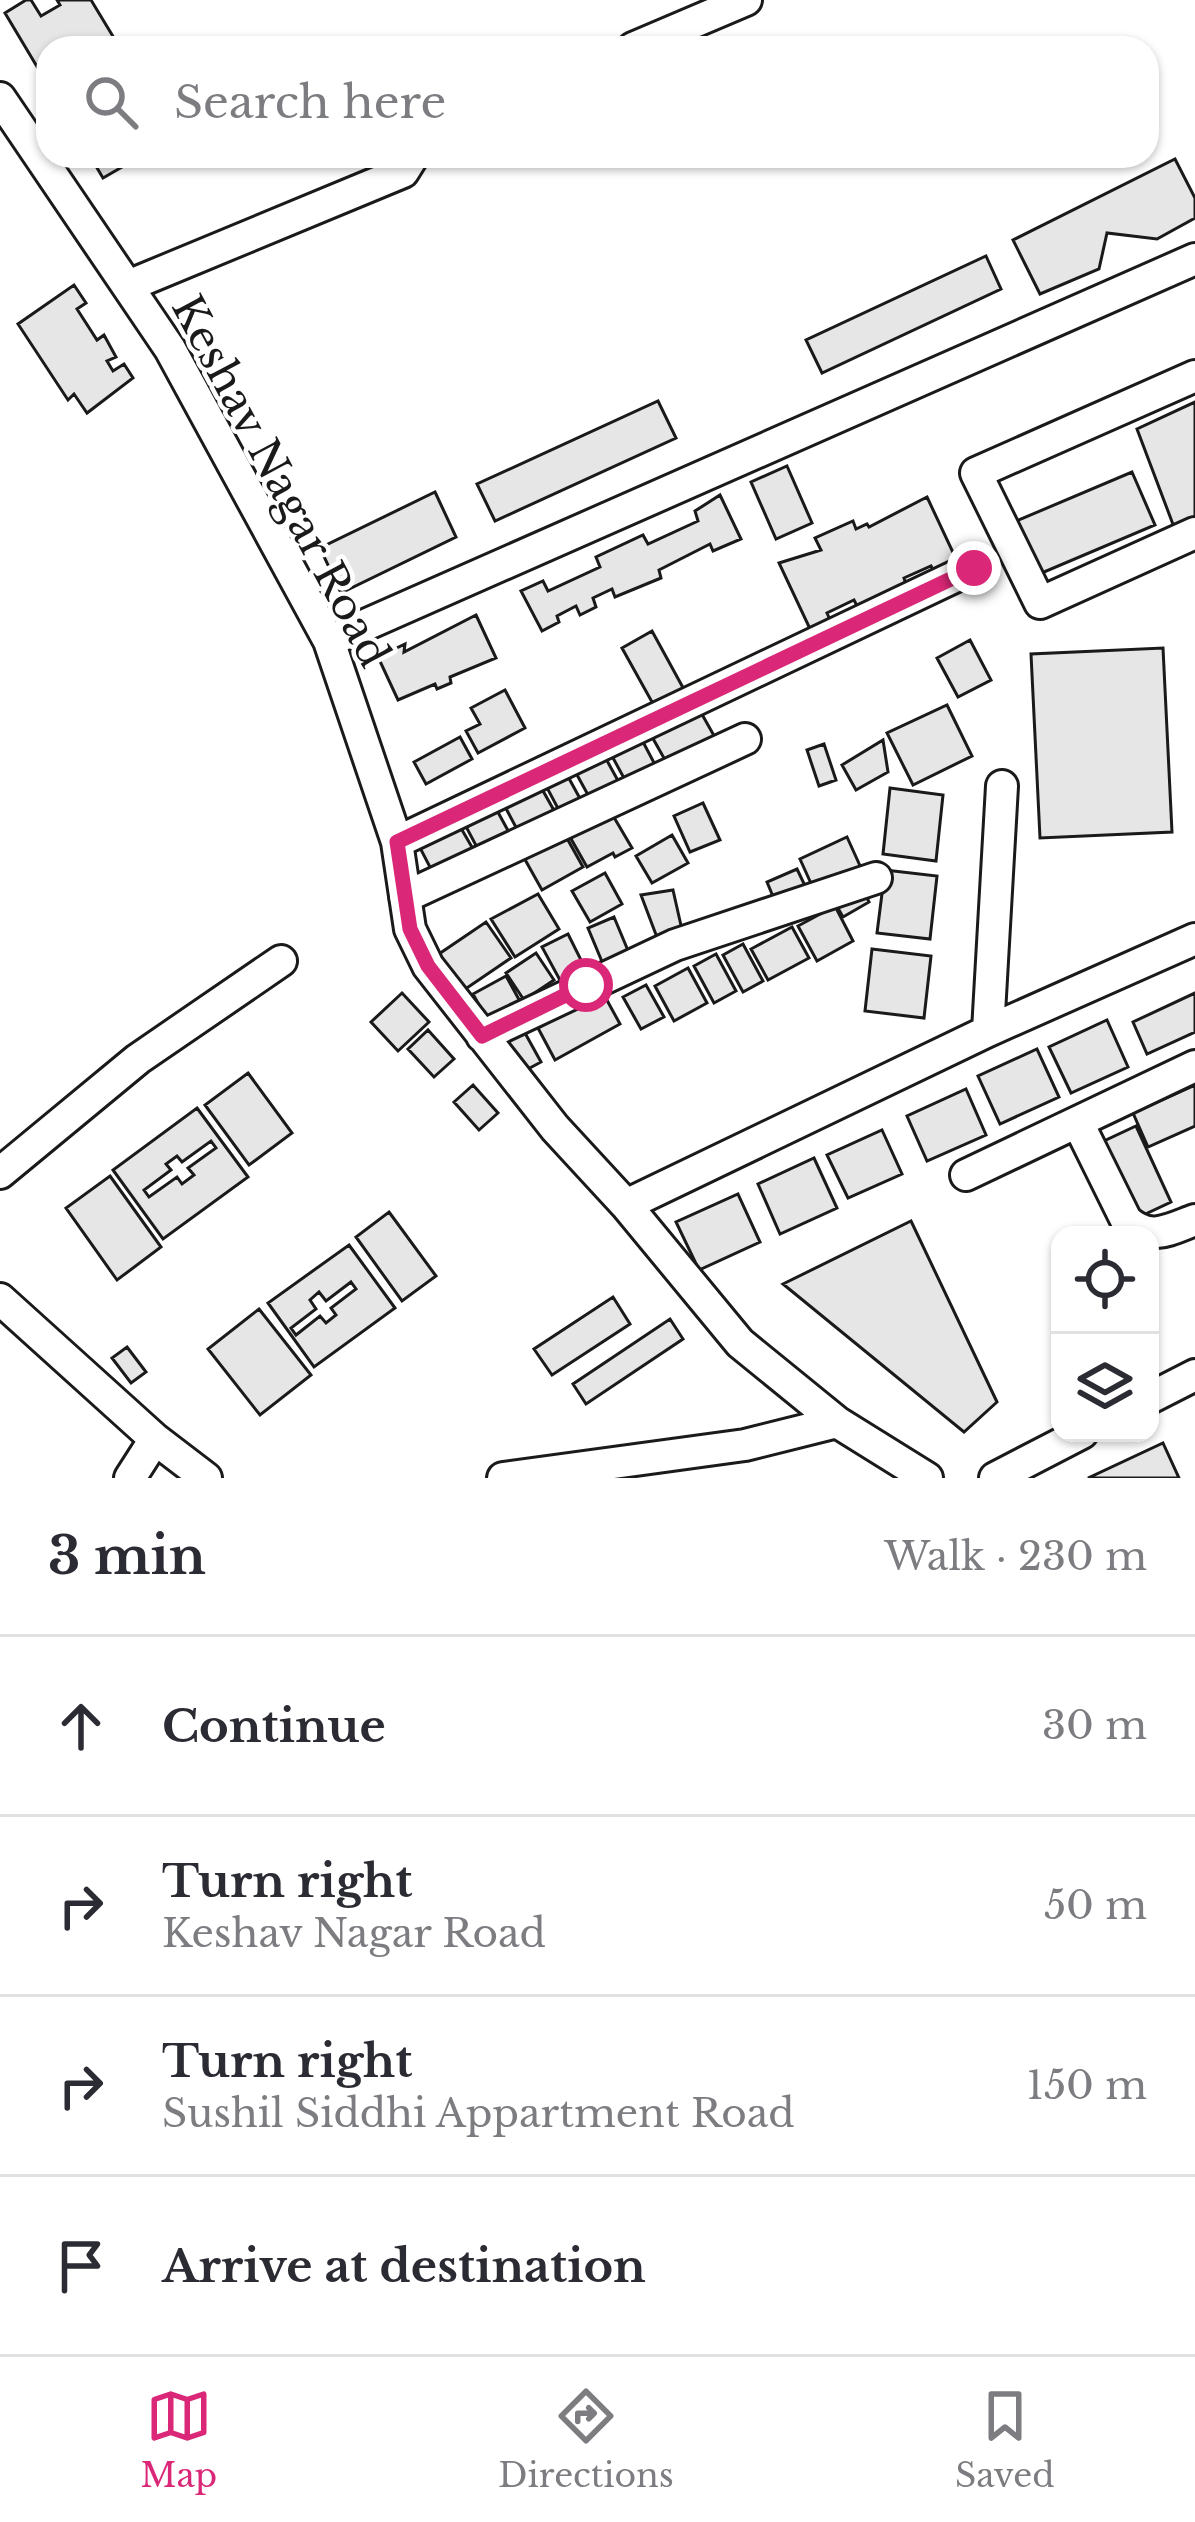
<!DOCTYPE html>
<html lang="en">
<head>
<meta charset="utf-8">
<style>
	:root { --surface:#fff; --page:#f2f2f3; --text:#2b2b33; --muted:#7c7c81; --line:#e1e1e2; --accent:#db2777 }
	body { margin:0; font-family:"Libre Baskerville",serif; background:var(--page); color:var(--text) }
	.controls { position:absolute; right:36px; bottom:36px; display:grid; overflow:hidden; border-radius:24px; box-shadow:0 3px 9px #0004 }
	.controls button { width:108px; height:108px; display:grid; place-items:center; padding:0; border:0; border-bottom:3px solid var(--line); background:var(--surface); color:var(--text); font:60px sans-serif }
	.stop { position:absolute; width:36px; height:36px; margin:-27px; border:9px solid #db2777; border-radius:50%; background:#fff }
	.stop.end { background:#db2777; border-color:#fff; box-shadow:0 3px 12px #0008 }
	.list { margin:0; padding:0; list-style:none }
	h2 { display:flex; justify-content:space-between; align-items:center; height:156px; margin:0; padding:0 48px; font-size:51px }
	h2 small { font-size:39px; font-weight:400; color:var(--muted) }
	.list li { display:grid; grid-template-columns:78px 1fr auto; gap:36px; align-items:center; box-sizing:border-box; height:180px; padding:0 48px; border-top:3px solid var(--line) }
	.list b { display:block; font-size:45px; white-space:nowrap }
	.list p { margin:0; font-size:39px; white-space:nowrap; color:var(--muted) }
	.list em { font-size:39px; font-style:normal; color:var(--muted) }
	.icon { flex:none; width:66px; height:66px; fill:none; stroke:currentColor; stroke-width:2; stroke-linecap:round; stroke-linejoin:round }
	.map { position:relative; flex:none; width:1195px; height:1478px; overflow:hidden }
	.search { position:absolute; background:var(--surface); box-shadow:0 3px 9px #0004; left:36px; right:36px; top:36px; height:132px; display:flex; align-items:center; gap:30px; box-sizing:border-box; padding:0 42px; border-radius:36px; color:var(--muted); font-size:45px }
	.sheet { height:876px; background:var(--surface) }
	nav { display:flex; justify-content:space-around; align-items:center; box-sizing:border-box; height:168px; border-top:3px solid var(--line); background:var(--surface); font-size:33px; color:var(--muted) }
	nav a { display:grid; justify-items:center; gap:6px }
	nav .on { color:var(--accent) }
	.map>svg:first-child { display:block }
	.building { fill:#e6e6e6; stroke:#1a1a1a; stroke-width:3; fill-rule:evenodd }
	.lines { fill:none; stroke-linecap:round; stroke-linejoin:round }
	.minor-casing { stroke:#1a1a1a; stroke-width:36 }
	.minor { stroke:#fff; stroke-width:30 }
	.route { stroke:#db2777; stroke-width:15 }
	.labels { text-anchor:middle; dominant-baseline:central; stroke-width:9; stroke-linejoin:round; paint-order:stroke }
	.street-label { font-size:42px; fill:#1a1a1a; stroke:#fff }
</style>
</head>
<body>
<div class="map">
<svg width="1195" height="1478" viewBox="0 0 1195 1478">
	<rect width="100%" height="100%" fill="#fff"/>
	<path class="building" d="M26,0h5l10,16 19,-11 -3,-5h34l29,48h-72v37l-43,-72z
		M90,156h35l4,7 -26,15z
		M1175,159l20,39v20l-38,21 -50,-6 -8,36 -59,25 -27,-54z
		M986,256l15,33 -179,84 -16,-33z
		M74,285l12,18 -9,6 20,31 7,-5 12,22 -9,4 6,10 11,-7 9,14 -46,35 -13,-19 -6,6 -50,-76z
		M658,401l18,37 -181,83 -18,-37z
		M1195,402v116l-21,9 -37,-98z
		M787,466l25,57 -36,16 -25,-57z
		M1132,472l23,53 -118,50 -23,-53z
		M435,492l21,45 -115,56 -21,-45z
		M720,495l21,44 -28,12 -3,-7 -51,26 2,8 -46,19 -3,-8 -19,9 3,9 -16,8 -4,-9 -19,10 2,6 -17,9 -21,-40 22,-10 5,10 52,-24 -4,-10 47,-22 5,9 50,-23 -3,-10z
		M927,497l31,66 -23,11 -4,-8 -27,12 2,6 -49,22 -3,-6 -27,13 4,9 -20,9 -32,-68 42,-13 -6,-12 38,-17 3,8 11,-5 2,3z
		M476,615l20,43 -46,19 1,6 -14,6 -2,-5 -37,16 -20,-43 27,-13 -1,8z
		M652,631l35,64 -30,16 -35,-63z
		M970,640l21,40 -33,17 -21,-39z
		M1163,648l9,184 -132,6 -9,-184z
		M505,690l20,38 -47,25 -12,-22 14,-7 -9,-16z
		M947,705l25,51 -59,29 -26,-52z
		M699,709l18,32 -48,26 -18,-32z
		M460,737l12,22 -46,25 -12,-22z
		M642,740l19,36 -30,15 -19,-35z
		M883,740l5,32 -32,18 -14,-25z
		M824,744l12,36 -17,6 -12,-36z
		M605,757l17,31 -29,16 -17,-31z
		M566,773l17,31 -21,12 -17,-32z
		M538,782l18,32 -37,19 -17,-32z
		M890,788l53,7 -7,66 -53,-7z
		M703,803l17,37 -30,12 -16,-36z
		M494,805l17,31 -31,17 -17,-32z
		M612,814l20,34 -17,9 -2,-4 -26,14 -17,-30z
		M458,823l15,26 -41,22 -14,-27z
		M564,833l19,34 -41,23 -19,-34z
		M672,835l16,28 -36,20 -16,-27z
		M847,837l14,31 -47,22 -14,-31z
		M797,869l11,23 -31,14 -10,-24z
		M885,870l52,6 -7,63 -53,-6z
		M605,873l17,31 -32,18 -18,-31z
		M862,888l7,14 -26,15 -8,-14z
		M673,890l9,40 -24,10 -17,-45z
		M538,894l21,35 -44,28 -24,-38z
		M835,906l18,35 -36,20 -19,-35z
		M614,917l15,36 -26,11 -15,-36z
		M486,922l25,36 -50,34 -25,-36z
		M792,927l17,31 -41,22 -17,-31z
		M568,934l18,36 -25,12 -19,-35z
		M743,944l20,37 -20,11 -20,-37z
		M872,949l59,7 -7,62 -59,-7z
		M536,953l18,27 -30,20 -18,-27z
		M716,954l20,37 -22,12 -20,-37z
		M688,968l19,35 -33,18 -19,-35z
		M506,976l16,29 -33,18 -16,-29z
		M646,985l18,32 -23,12 -18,-32z
		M402,993l27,29 -31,29 -27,-29z
		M603,993l17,31 -65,36 -17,-32z
		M1195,993v39l-48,22 -14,-32z
		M1107,1020l21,47 -57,26 -22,-46z
		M520,1024l21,38 -26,14 -21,-38z
		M428,1030l26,29 -20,18 -26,-28z
		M1037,1049l22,48 -59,27 -22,-48z
		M248,1073l44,60 -43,32 -44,-60z
		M473,1085l25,28 -19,17 -25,-28z
		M1195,1085v41l-47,21 -15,-34z
		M966,1089l20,46 -59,26 -20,-45z
		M197,1108l51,69 -85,62 -50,-69zM211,1141l5,7 -28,20 6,7 -12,9 -5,-7 -28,20 -5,-7 27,-20 -5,-6 11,-8 5,6z
		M1136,1126l35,76 -32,15 -35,-76z
		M882,1130l20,44 -54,24 -21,-43z
		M814,1158l23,50 -57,26 -22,-50z
		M110,1176l51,71 -44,33 -51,-72z
		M738,1194l22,48 -61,28 -23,-48z
		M389,1212l47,64 -34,25 -46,-64z
		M911,1221l86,181 -33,30 -181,-148z
		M349,1245l46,63 -81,59 -46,-64zM351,1282l5,7 -25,19 5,7 -10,8 -6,-7 -24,19 -5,-7 25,-19 -6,-9 9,-8 7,9z
		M613,1297l17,27 -78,51 -18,-26z
		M259,1309l52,66 -51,40 -52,-66z
		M670,1319l13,20 -97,65 -13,-20z
		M127,1347l19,25 -15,11 -19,-25z
		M1163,1443l16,35h-91z"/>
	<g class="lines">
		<defs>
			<path id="minor" d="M633,48l113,-48
				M0,98l170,251 159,292 68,201 13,87 18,37 127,162 71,77 114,138 97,79
				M128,286l275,-114 10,-16
				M1195,376l-219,97 64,130 155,-70
				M329,641l866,-382
				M397,842l576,-274
				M405,897l340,-158
				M988,1031l14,-245
				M482,1036l193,-91 201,-67
				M1079,1125l47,95c24,22 42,10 69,0
				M0,1173l138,-114 143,-98
				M966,1175l229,-109
				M626,1205l362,-174 207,-92
				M0,1299l155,140 51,39
				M1150,1398l45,-23
				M130,1478l25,-39
				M503,1478l242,-33 92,-23 90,56
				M995,1478l87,-45"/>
		</defs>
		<use href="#minor" class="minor-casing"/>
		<use href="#minor" class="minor"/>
	</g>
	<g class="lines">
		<path class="route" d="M586,985l-104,51 -54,-70 -18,-37 -13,-87 577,-274"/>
	</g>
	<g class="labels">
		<g class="street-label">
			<text transform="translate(281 481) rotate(62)">Keshav Nagar Road</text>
		</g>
	</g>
</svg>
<div class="controls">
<button><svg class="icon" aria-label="locate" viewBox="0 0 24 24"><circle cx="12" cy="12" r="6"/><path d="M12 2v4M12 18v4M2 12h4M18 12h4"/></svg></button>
<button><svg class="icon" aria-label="layers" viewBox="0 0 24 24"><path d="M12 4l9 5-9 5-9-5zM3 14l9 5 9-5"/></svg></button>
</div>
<div class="stop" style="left:586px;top:985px"></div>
<div class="stop end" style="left:974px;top:568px"></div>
<div class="search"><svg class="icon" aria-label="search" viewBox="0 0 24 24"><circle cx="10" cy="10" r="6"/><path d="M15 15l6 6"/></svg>Search here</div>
</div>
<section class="sheet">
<h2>3 min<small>Walk · 230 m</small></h2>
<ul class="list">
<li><svg class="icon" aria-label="ahead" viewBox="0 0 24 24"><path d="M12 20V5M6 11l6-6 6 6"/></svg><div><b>Continue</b></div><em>30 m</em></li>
<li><svg class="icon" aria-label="right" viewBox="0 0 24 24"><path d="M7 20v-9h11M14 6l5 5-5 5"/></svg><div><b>Turn right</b><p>Keshav Nagar Road</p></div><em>50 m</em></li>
<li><svg class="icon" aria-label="right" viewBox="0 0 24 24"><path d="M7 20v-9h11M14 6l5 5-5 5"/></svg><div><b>Turn right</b><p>Sushil Siddhi Appartment Road</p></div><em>150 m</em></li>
<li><svg class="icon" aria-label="arrive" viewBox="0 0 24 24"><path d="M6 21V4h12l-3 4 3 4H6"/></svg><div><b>Arrive at destination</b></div></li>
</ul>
</section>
<nav>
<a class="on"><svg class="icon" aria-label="map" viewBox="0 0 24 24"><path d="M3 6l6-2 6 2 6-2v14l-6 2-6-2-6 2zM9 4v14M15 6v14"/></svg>Map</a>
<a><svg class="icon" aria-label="directions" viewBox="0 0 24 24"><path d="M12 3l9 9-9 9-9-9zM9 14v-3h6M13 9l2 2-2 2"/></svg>Directions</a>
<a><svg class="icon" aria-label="saved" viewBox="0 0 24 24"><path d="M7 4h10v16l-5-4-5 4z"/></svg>Saved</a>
</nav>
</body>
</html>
